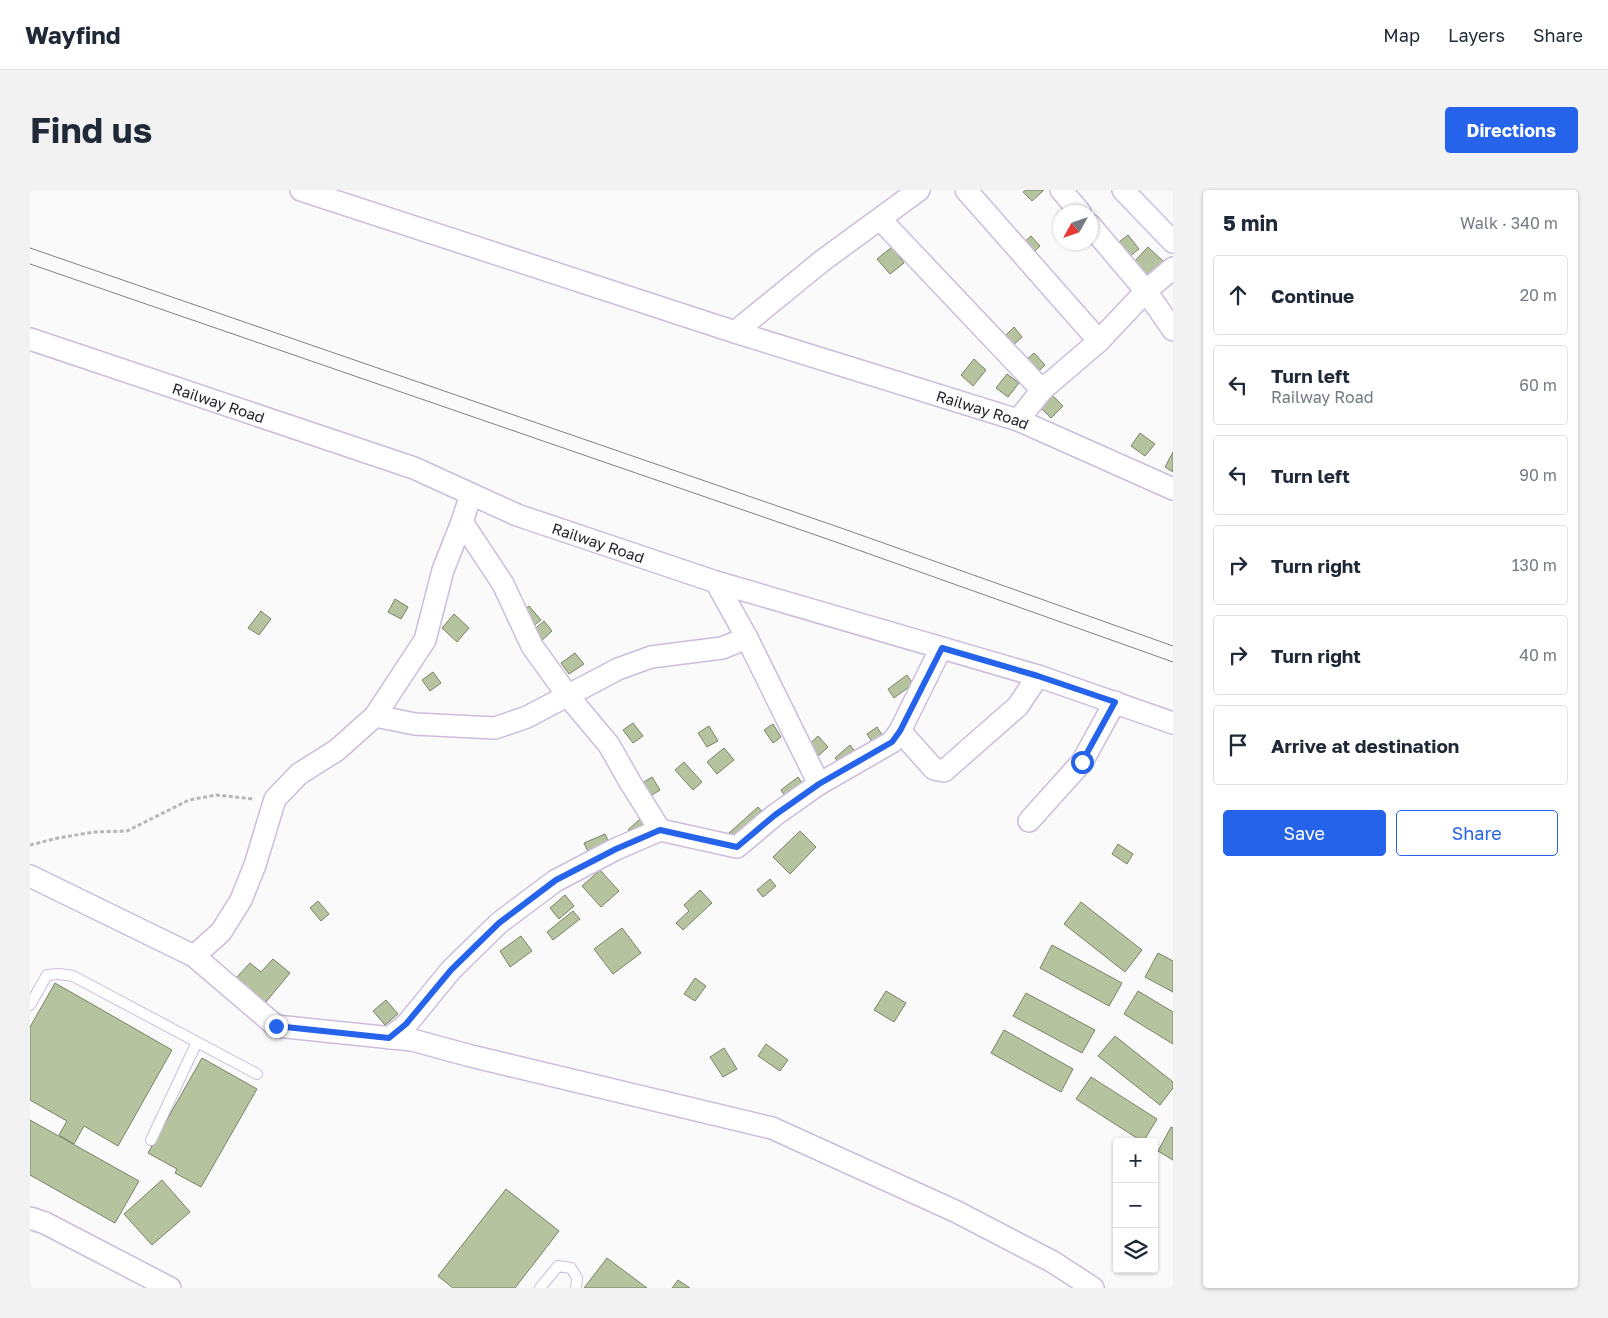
<!DOCTYPE html>
<html lang="en">
<head>
<meta charset="utf-8">
<style>
	:root { --surface:#fff; --page:#f2f2f3; --text:#1f2937; --muted:#747a83; --line:#e0e1e3; --accent:#2563eb }
	body { margin:0; font-family:"Golos Text",sans-serif; background:var(--page); color:var(--text) }
	.controls { position:absolute; right:15px; bottom:15px; display:grid; overflow:hidden; border-radius:5px; box-shadow:0 1px 4px #0004 }
	.controls button { width:45px; height:45px; display:grid; place-items:center; padding:0; border:0; border-bottom:1px solid var(--line); background:var(--surface); color:var(--text); font:25px sans-serif }
	.compass { position:absolute; left:1023px; top:15px; width:45px; height:45px; border-radius:50%; background:var(--surface); box-shadow:0 1px 4px #0004; rotate:230deg }
	.stop { position:absolute; width:15px; height:15px; margin:-11px; border:4px solid #2563eb; border-radius:50%; background:#fff }
	.stop.end { background:#2563eb; border-color:#fff; box-shadow:0 1px 5px #0008 }
	.list { margin:0; padding:0; list-style:none }
	h2 { display:flex; justify-content:space-between; align-items:center; height:65px; margin:0; padding:0 20px; font-size:21px }
	h2 small { font-size:16px; font-weight:400; color:var(--muted) }
	.list li { display:grid; grid-template-columns:32px 1fr auto; gap:15px; align-items:center; box-sizing:border-box; height:80px; margin:0 10px 10px; padding:0 10px; border:1px solid var(--line); border-radius:5px }
	.list b { display:block; font-size:19px; white-space:nowrap }
	.list p { margin:0; font-size:16px; white-space:nowrap; color:var(--muted) }
	.list em { font-size:16px; font-style:normal; color:var(--muted) }
	.actions { display:flex; gap:10px; padding:15px 20px }
	.actions a { flex:1; padding:11px 0; border:1px solid var(--accent); border-radius:5px; text-align:center; font-size:18px; color:var(--accent) }
	.actions .main { background:var(--accent); color:#fff }
	.icon { flex:none; width:28px; height:28px; fill:none; stroke:currentColor; stroke-width:2; stroke-linecap:round; stroke-linejoin:round }
	.map { position:relative; flex:none; width:1143px; height:1098px; overflow:hidden; border-radius:5px }
	header { display:flex; align-items:center; gap:30px; box-sizing:border-box; height:70px; padding:0 25px; background:var(--surface); border-bottom:1px solid var(--line) }
	header strong { font-size:24px }
	nav { display:flex; gap:28px; margin-inline-start:auto; font-size:18px }
	.intro { display:flex; align-items:center; justify-content:space-between; box-sizing:border-box; height:120px; padding:0 30px }
	h1 { margin:0; font-size:35px }
	.button { padding:12px 22px; border-radius:5px; background:var(--accent); color:#fff; font-size:18px; font-weight:700 }
	main { display:flex; gap:30px; padding:0 30px }
	aside { flex:1; background:var(--surface); border-radius:5px; box-shadow:0 1px 4px #0004 }
	.map>svg:first-child { display:block }
	.building { fill:#b5c39f; stroke:#798466 }
	.lines { fill:none; stroke-linecap:round; stroke-linejoin:round }
	.service-casing { stroke:#cdbcdc; stroke-width:12 }
	.minor-casing { stroke:#cdbcdc; stroke-width:24 }
	.path { stroke:#b8b6b9; stroke-width:3; stroke-dasharray:4 2.5; stroke-linecap:butt }
	.service { stroke:#fff; stroke-width:10 }
	.minor { stroke:#fff; stroke-width:21 }
	.tram { stroke:#837f86; stroke-width:1 }
	.route { stroke:#2563eb; stroke-width:6 }
	.labels { text-anchor:middle; dominant-baseline:central; stroke-width:5; stroke-linejoin:round; paint-order:stroke }
	.street-label { font-size:15px; fill:#241e2a; stroke:#fafafa }
</style>
</head>
<body>
<header>
<strong>Wayfind</strong>
<nav><a>Map</a><a>Layers</a><a>Share</a></nav>
</header>
<div class="intro"><h1>Find us</h1><a class="button">Directions</a></div>
<main>
<div class="map">
<svg width="1143" height="1098" viewBox="0 0 1143 1098">
	<rect width="100%" height="100%" fill="#fafafa"/>
	<path class="building" d="M996,0h18l-12,11 -9,-9z
		M1098,45l11,14 -14,11 -11,-14z
		M1001,46l9,10 -9,9 -10,-10z
		M862,57l12,16 -14,11 -13,-15z
		M1118,57l16,15 -18,20 -17,-15z
		M984,137l8,10 -13,12 -8,-9z
		M1004,163l11,12 -8,8 -12,-12z
		M944,169l12,11 -13,16 -12,-11z
		M977,184l12,9 -11,14 -12,-9z
		M1020,203l13,13 -12,12 -13,-13z
		M1110,243l15,11 -10,12 -14,-10z
		M1143,262v20l-8,-5z
		M365,409l13,8 -7,12 -13,-7z
		M499,416l12,14 -10,8 -11,-15z
		M231,421l10,8 -12,16 -11,-7z
		M424,424l15,14 -12,14 -15,-14z
		M514,431l8,10 -12,11 -9,-10z
		M545,463l9,11 -15,10 -8,-11z
		M403,482l8,11 -11,8 -8,-11z
		M877,485l6,9 -19,14 -6,-9z
		M603,533l10,13 -10,7 -10,-13z
		M743,534l8,13 -8,6 -9,-13z
		M679,536l9,15 -11,6 -9,-14z
		M847,537l9,14 -10,7 -9,-14z
		M788,546l10,11 -13,12 -11,-10z
		M820,555l9,12 -14,12 -10,-11z
		M694,558l10,12 -17,14 -10,-12z
		M654,572l18,20 -9,8 -18,-20z
		M622,587l8,13 -11,7 -8,-13z
		M768,587l8,12 -17,13 -8,-12z
		M728,617l9,10 -30,25 -8,-9z
		M610,629l8,9 -13,11 -7,-9z
		M770,641l16,16 -26,27 -17,-17z
		M575,644l7,16 -21,8 -7,-15z
		M1088,654l15,10 -6,10 -15,-10z
		M570,680l19,21 -18,16 -19,-21z
		M740,689l6,7 -13,11 -6,-7z
		M670,700l12,13 -29,27 -7,-7 13,-12 -5,-6z
		M535,705l9,11 -15,13 -9,-11z
		M288,711l11,13 -8,7 -11,-13z
		M1051,712l61,48 -17,22 -61,-48z
		M543,721l7,8 -27,21 -6,-8z
		M592,738l19,25 -28,21 -19,-25z
		M491,746l11,15 -22,16 -10,-16z
		M1022,755l70,38 -13,23 -69,-38z
		M1128,763l15,8v31l-28,-15z
		M243,769l17,14 -25,30 -29,-25 14,-15 11,9z
		M665,788l11,8 -11,15 -11,-7z
		M25,793l117,67 -54,96 -34,-20 -10,18 -15,-9 8,-14 -37,-21v-73z
		M856,801l20,12 -12,19 -20,-12z
		M1108,801l35,21v32l-49,-30z
		M996,803l69,37 -13,23 -69,-37z
		M356,810l12,14 -13,11 -12,-14z
		M974,840l69,39 -12,23 -70,-39z
		M1085,846l58,46v6l-13,17 -62,-49z
		M736,854l22,16 -8,11 -22,-15z
		M694,858l13,21 -14,8 -13,-20z
		M172,868l55,31 -56,98 -26,-14 2,-4 -29,-16z
		M1061,887l66,42 -14,23 -67,-43z
		M0,930l109,61 -24,42 -85,-48z
		M1141,937l2,1v32l-15,-9z
		M132,990l28,32 -38,33 -28,-31z
		M476,999l53,42 -44,57h-62l-15,-12z
		M577,1068l40,30h-63z
		M648,1090l12,8h-18z"/>
	<g class="lines">
		<defs>
			<path id="service" d="M0,815l17,-30 12,-1 14,2 184,98
				M121,950l46,-98
				M510,1098l18,-22 13,2 6,10 -1,10"/>
			<g id="minor">
				<path id="s1" d="M271,0l434,142 283,88 155,69"/>
				<path d="M936,0l133,151"/>
				<path d="M1031,0l19,22"/>
				<path d="M1093,0l50,52"/>
				<path d="M850,29l162,171"/>
				<path d="M1060,35l56,66 27,39"/>
				<path d="M705,142l87,-71 97,-71"/>
				<path id="s2" d="M0,149l384,129 103,47 199,67 322,94 135,47"/>
				<path d="M988,230l24,-30 57,-49 47,-50 27,-23"/>
				<path d="M441,304l-9,28 -19,48 -18,70 -50,76 40,8 80,4 32,-11 91,-48 33,-12 71,-9 25,-10"/>
				<path d="M432,332l41,62 29,62 36,50 41,49 21,37 30,48"/>
				<path d="M686,392l31,56 72,146"/>
				<path d="M870,541l34,38 10,2 74,-65 20,-30"/>
				<path d="M999,631l53,-59 33,-60"/>
				<path d="M0,686l164,80 82,70 136,14 59,16 301,72 185,84 96,50 40,26"/>
				<path d="M164,766l27,-24 20,-32 14,-35 20,-66 24,-25 38,-24 38,-34"/>
				<path d="M359,848l17,-13 45,-55 48,-47 56,-42 61,-32 44,-19 77,17 38,-32 44,-31 73,-42 8,-11 41,-83"/>
				<path d="M0,1028l15,5 125,65"/>
			</g>
		</defs>
		<use href="#service" class="service-casing"/>
		<use href="#minor" class="minor-casing"/>
		<path class="path" d="M0,655l28,-7 36,-6 33,-1 62,-31 27,-5 38,4"/>
		<use href="#service" class="service"/>
		<use href="#minor" class="minor"/>
		<path class="tram" d="M0,58l814,281 329,117
			M0,74l803,277 340,121"/>
	</g>
	<g class="lines">
		<path class="route" d="M246,836l113,12 17,-14 45,-54 48,-47 57,-43 60,-31 44,-19 77,17 38,-32 44,-31 73,-42 8,-11 42,-83 96,28 77,26 -33,60"/>
	</g>
	<g class="labels">
		<g class="street-label">
			<text stroke="none"><textPath href="#s2" startOffset="199">Railway Road</textPath></text>
			<text stroke="none"><textPath href="#s1" startOffset="716">Railway Road</textPath></text>
			<text stroke="none"><textPath href="#s2" startOffset="604">Railway Road</textPath></text>
		</g>
	</g>
</svg>
<div class="controls">
<button>+</button>
<button>−</button>
<button><svg class="icon" aria-label="layers" viewBox="0 0 24 24"><path d="M12 4l9 5-9 5-9-5zM3 14l9 5 9-5"/></svg></button>
</div>
<svg class="compass" viewBox="-18 -18 36 36"><path d="M0-13l5 13h-10z" fill="#e53935"/><path d="M0 13l5-13h-10z" fill="#747a83"/></svg>
<div class="stop" style="left:1052px;top:572px"></div>
<div class="stop end" style="left:246px;top:836px"></div>
</div>
<aside>
<h2>5 min<small>Walk · 340 m</small></h2>
<ul class="list">
<li><svg class="icon" aria-label="ahead" viewBox="0 0 24 24"><path d="M12 20V5M6 11l6-6 6 6"/></svg><div><b>Continue</b></div><em>20 m</em></li>
<li><svg class="icon" aria-label="left" viewBox="0 0 24 24"><path d="M17 20v-9H6M10 6l-5 5 5 5"/></svg><div><b>Turn left</b><p>Railway Road</p></div><em>60 m</em></li>
<li><svg class="icon" aria-label="left" viewBox="0 0 24 24"><path d="M17 20v-9H6M10 6l-5 5 5 5"/></svg><div><b>Turn left</b></div><em>90 m</em></li>
<li><svg class="icon" aria-label="right" viewBox="0 0 24 24"><path d="M7 20v-9h11M14 6l5 5-5 5"/></svg><div><b>Turn right</b></div><em>130 m</em></li>
<li><svg class="icon" aria-label="right" viewBox="0 0 24 24"><path d="M7 20v-9h11M14 6l5 5-5 5"/></svg><div><b>Turn right</b></div><em>40 m</em></li>
<li><svg class="icon" aria-label="arrive" viewBox="0 0 24 24"><path d="M6 21V4h12l-3 4 3 4H6"/></svg><div><b>Arrive at destination</b></div></li>
</ul>
<div class="actions"><a class="main">Save</a><a>Share</a></div>
</aside>
</main>
</body>
</html>
